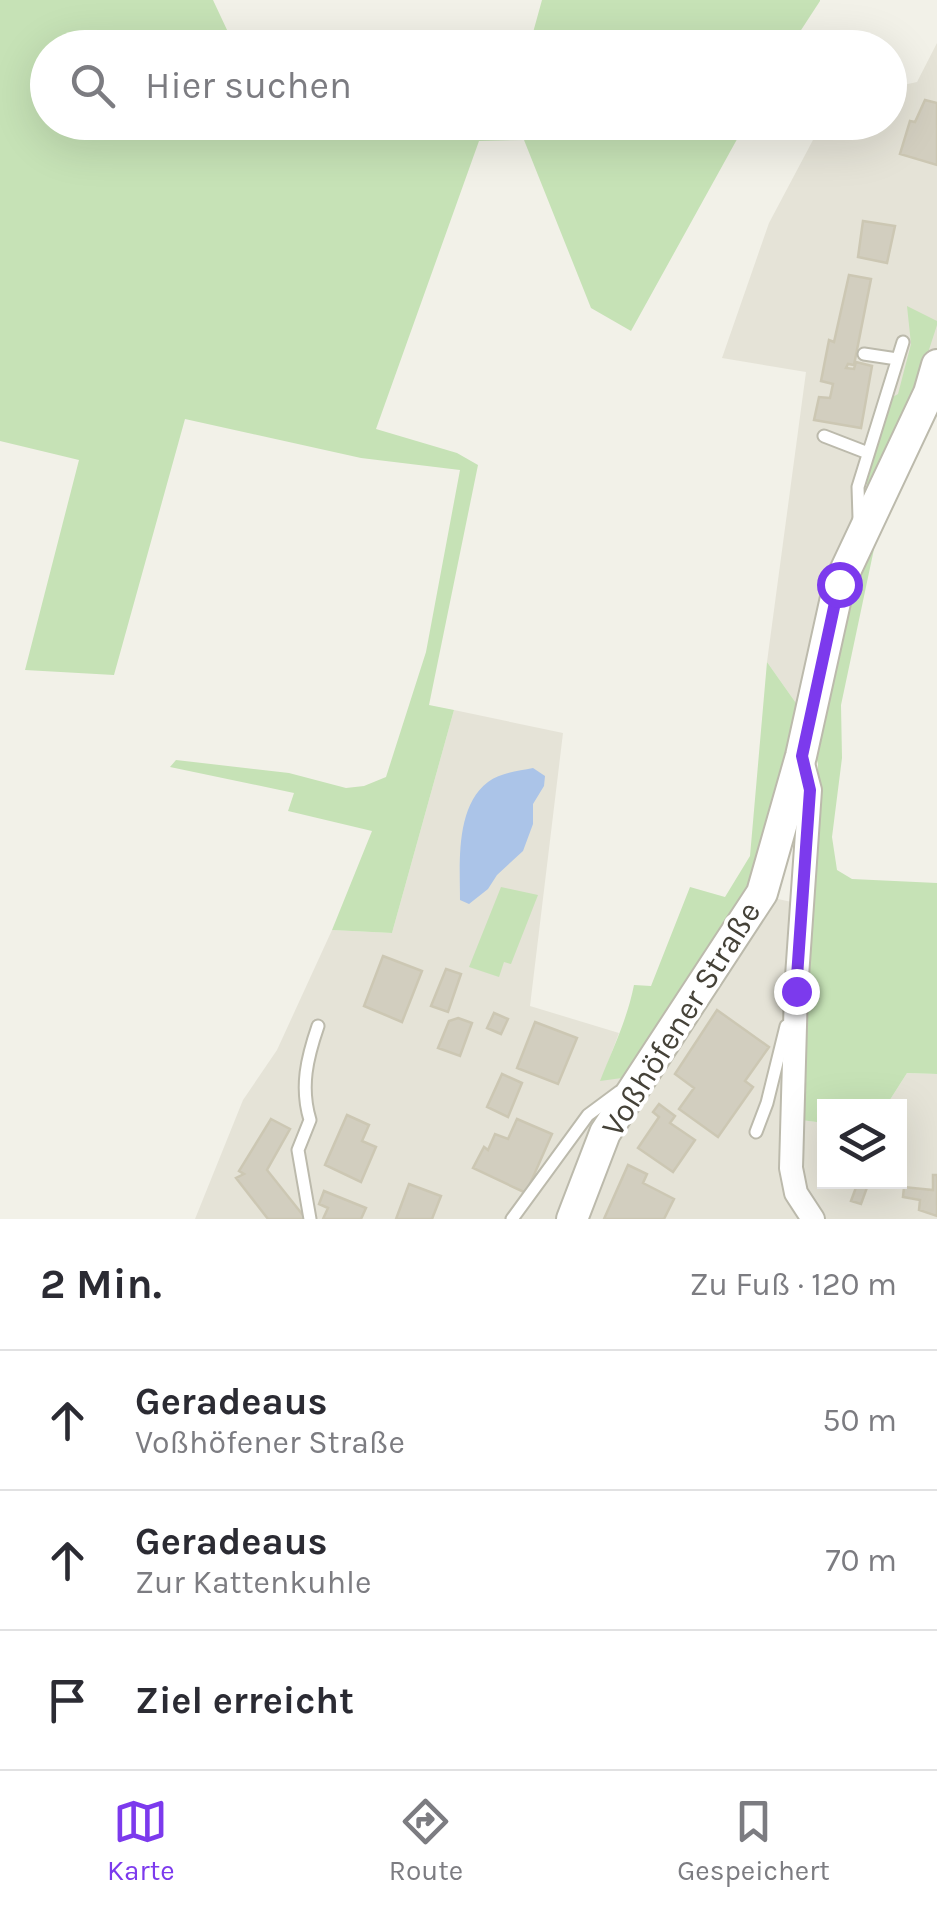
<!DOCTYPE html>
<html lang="de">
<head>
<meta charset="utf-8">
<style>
	:root { --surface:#fff; --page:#f7f7f7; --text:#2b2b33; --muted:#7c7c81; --line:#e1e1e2; --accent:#7c3aed }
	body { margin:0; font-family:Karla,sans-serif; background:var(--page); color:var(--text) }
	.controls { position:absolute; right:30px; bottom:30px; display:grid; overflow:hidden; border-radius:0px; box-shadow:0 10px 40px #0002 }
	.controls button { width:90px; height:90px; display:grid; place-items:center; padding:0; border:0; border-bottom:2px solid var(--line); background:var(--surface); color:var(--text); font:50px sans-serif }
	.stop { position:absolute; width:30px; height:30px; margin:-22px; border:8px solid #7c3aed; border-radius:50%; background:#fff }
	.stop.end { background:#7c3aed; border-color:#fff; box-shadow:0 2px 10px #0008 }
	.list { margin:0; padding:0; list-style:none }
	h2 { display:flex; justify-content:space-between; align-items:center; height:130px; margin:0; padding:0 40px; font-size:42px }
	h2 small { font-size:32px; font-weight:400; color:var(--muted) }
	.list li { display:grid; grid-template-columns:65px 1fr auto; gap:30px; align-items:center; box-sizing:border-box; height:140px; padding:0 40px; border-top:2px solid var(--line) }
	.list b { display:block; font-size:38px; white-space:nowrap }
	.list p { margin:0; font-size:32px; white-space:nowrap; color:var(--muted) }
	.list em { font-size:32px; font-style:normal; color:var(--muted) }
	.icon { flex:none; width:55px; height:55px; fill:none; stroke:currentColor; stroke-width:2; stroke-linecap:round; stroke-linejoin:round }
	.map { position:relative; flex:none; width:937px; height:1219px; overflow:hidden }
	.search { position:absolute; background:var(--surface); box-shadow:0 10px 40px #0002; left:30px; right:30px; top:30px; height:110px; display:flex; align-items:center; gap:25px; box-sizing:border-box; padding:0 35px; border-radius:55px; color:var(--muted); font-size:38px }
	.sheet { height:550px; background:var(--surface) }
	nav { display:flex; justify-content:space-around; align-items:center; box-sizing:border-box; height:140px; border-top:2px solid var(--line); background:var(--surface); font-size:28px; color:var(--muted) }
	nav a { display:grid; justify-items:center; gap:5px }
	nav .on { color:var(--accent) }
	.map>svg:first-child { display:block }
	.residential { fill:#e5e3d7 }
	.green { fill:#c6e2b6 }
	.water { fill:#abc4e8 }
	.building { fill:#d2cebf; stroke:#ccc7b3; stroke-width:2.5 }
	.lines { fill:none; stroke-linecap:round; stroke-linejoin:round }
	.service-casing { stroke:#bcbaac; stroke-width:15 }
	.minor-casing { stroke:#bcbaac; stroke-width:26 }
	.tertiary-casing { stroke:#bcbaac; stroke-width:34 }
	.service { stroke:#fff; stroke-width:11 }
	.minor { stroke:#fff; stroke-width:22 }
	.tertiary { stroke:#fff; stroke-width:30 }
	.route { stroke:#7c3aed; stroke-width:12 }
	.labels { text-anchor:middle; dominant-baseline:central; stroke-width:8; stroke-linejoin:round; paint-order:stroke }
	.street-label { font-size:32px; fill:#454238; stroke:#fff }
</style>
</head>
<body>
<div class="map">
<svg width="937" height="1219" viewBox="0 0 937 1219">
	<rect width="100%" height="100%" fill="#f2f1e8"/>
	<path class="residential" d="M937,43v325l-134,345 -36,-51 39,-290 -84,-14 47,-135 53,-100 68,-1v-34l27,-6z
		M454,710l109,23 -33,273 89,27 -18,48 154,-187 55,12 -9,214 23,3v59h76v-76h-14l21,-33 30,1v145h-742l48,-119 34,-50 55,-120 60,3z"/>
	<path class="green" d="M0,0h213l22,47 -187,1v74l698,1 -115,208 -40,-23 -67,-168 -45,1 -103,288 81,24 21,12 -49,240 25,5 -62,223 -60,-3 40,-99 -84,-20 6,-18 -124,-26 6,-7 113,13 57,15 18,-2 22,-9 40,-125 34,-182 -99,-12 -176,-39 -71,256 -89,-5 54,-210 -79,-19z
		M542,0h278v1l-30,46h-261z
		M907,306l30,15v4l-10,31 1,9 -59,121 -3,-3 25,-85 7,-4 13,-50z
		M878,530l-37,175 1,53 -10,79 5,33 15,9 85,4v191l-30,-1 -21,33h-62v17l-23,-3 17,-356 -4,-15 35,-164z
		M767,662l36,51 -48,181 -126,183 -29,4c13,-33 27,-61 34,-96l17,1 39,-99 35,10 25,-41z
		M501,887l37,8 -27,69 -7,-2 -5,15 -30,-10z"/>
	<path class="water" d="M533,768l12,8 -1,10 -11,18v20l-10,27 -26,24 -9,14 -19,15 -9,-4c0,-36 -5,-93 28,-118 12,-9 30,-11 45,-14z"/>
	<path class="building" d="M925,100l12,3v62l-37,-11 10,-33 5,1z
		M863,221l32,5 -8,37 -29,-6z
		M849,275l22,4 -17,86 -6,-1 -2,4 8,1 2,-7 16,4 -11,62 -47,-8 5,-23 11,1 3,-14 -12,-3 8,-41 5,2z
		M383,956l39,15 -20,51 -38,-16z
		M446,969l15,5 -13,38 -17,-6z
		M717,1010l52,37 -24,34 8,6 -35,50 -39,-28 15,-21 -19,-14z
		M494,1013l14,6 -7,15 -14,-6z
		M458,1018l14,5 -12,33 -22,-8 11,-27z
		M535,1022l42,16 -19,46 -41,-16z
		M502,1074l20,9 -14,34 -21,-10z
		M659,1104l16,12 -5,7 25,17 -22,32 -35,-24 21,-31 -6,-5z
		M347,1115l22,10 -7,16 14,6 -15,35 -36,-17z
		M271,1119l19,10 -23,41 39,49h-38l-32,-41 8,-4 -5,-3z
		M517,1119l35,15 -26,59 -53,-25 11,-21 4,3 7,-16 13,5z
		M628,1165l19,9 -4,9 31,16 -10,20h-60z
		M933,1175h4v41l-18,-6 1,-10 -17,-3 1,-10 29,3z
		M858,1182h11l-8,22 -10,-3z
		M409,1184l32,12 -9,23h-36z
		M324,1191l42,17 -5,11h-38l5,-11 -9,-4z"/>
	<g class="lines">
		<defs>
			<path id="service" d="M864,354l33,5
				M824,436l44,17
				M859,518l-1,-31 45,-145
				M756,1132l11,-29 19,-77
				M310,1219l-12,-69 12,-30c-10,-33 -3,-62 8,-94
				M512,1219l76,-104 31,-23"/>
			<path id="minor" d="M801,756l9,34 -14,201 -5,177 5,25 17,26"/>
			<path id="tertiary" d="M572,1219l33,-86 157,-240 39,-137 38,-172 90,-191 8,-28"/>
		</defs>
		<use href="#service" class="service-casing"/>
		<use href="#minor" class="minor-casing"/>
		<use href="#tertiary" class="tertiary-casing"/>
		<use href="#service" class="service"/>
		<use href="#minor" class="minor"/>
		<use href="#tertiary" class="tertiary"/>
	</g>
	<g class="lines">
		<path class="route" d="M796,991l14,-201 -8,-34 37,-172"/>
	</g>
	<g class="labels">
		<g class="street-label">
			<text transform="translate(681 1019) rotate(-58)">Voßhöfener Straße</text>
		</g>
	</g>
</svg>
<div class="controls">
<button><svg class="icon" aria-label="layers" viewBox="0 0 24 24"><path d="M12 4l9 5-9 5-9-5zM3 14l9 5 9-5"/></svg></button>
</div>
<div class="stop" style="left:839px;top:584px"></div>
<div class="stop end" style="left:796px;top:991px"></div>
<div class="search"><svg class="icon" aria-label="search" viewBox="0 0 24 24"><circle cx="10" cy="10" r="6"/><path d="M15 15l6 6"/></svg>Hier suchen</div>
</div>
<section class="sheet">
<h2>2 Min.<small>Zu Fuß · 120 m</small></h2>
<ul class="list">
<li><svg class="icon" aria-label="ahead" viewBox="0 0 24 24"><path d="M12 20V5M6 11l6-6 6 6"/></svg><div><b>Geradeaus</b><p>Voßhöfener Straße</p></div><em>50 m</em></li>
<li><svg class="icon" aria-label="ahead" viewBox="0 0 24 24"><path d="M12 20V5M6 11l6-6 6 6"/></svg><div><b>Geradeaus</b><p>Zur Kattenkuhle</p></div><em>70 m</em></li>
<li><svg class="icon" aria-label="arrive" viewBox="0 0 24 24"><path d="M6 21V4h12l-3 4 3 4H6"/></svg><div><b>Ziel erreicht</b></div></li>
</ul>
</section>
<nav>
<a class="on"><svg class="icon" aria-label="map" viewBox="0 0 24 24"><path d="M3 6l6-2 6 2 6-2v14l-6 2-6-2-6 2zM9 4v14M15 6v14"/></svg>Karte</a>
<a><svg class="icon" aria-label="directions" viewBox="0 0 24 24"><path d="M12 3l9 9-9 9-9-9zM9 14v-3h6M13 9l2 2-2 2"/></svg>Route</a>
<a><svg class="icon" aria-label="saved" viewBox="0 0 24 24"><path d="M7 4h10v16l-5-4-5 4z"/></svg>Gespeichert</a>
</nav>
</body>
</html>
